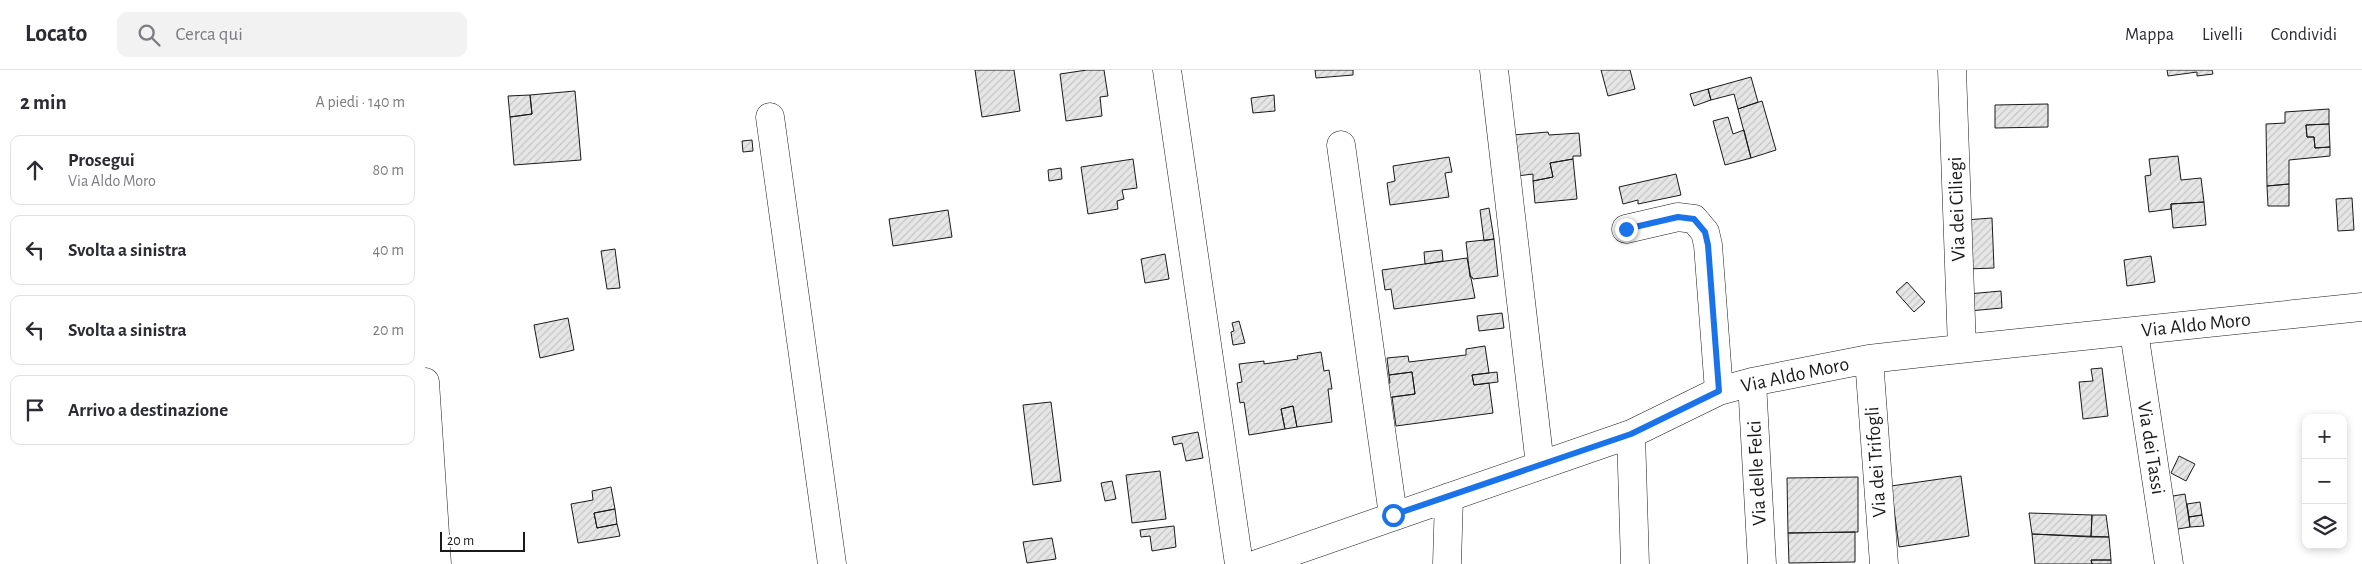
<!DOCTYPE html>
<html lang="it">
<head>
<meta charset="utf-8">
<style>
	:root { --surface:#fff; --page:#f2f2f3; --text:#2b2b33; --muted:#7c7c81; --line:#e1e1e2 }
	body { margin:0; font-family:"Alegreya Sans",sans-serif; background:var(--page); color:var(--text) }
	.controls { position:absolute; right:15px; bottom:15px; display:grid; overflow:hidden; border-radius:10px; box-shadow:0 2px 8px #0003 }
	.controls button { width:45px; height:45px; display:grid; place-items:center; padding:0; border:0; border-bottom:1px solid var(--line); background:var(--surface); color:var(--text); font:25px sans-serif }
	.scale { position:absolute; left:15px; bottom:12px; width:85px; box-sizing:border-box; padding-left:5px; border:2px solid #1a1a1a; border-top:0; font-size:14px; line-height:18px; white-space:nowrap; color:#1a1a1a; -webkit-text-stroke:4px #fff; paint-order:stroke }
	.stop { position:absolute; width:15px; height:15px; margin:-11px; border:4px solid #1a73e8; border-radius:50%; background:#fff }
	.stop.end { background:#1a73e8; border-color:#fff; box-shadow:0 1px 5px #0008 }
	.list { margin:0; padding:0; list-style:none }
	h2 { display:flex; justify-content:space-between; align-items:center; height:65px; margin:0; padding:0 20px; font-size:21px }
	h2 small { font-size:16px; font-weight:400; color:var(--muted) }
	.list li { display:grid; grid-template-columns:32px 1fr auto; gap:15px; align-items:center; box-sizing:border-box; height:70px; margin:0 10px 10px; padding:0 10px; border:1px solid var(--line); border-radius:10px }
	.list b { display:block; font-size:19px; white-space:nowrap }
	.list p { margin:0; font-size:16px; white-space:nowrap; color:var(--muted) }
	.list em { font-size:16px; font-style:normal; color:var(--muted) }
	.icon { flex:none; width:28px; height:28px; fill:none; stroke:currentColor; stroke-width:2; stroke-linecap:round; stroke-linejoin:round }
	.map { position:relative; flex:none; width:1937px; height:494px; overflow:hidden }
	header { display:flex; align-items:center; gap:30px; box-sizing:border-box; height:70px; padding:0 25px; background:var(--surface); border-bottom:1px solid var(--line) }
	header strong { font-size:24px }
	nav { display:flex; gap:28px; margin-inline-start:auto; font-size:18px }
	.search { width:350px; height:45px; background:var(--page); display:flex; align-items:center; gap:12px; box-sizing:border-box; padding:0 18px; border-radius:10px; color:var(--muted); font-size:19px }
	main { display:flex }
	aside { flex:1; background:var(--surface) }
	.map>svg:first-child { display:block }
	.building { fill:url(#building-hatch); stroke:#1a1a1a }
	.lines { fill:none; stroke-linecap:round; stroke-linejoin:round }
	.minor-casing { stroke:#1a1a1a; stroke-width:29 }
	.minor { stroke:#fff; stroke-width:28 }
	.route { stroke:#1a73e8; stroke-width:6 }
	.labels { text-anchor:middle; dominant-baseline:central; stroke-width:4; stroke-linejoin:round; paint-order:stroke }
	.street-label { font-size:20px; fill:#1a1a1a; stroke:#fff }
</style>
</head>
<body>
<header>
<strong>Locato</strong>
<div class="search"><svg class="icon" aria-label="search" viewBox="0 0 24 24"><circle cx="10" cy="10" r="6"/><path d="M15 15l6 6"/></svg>Cerca qui</div>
<nav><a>Mappa</a><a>Livelli</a><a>Condividi</a></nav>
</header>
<main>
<aside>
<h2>2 min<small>A piedi · 140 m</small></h2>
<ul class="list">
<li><svg class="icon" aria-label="ahead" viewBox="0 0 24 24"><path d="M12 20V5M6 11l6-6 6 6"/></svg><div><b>Prosegui</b><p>Via Aldo Moro</p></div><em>80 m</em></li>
<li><svg class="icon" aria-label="left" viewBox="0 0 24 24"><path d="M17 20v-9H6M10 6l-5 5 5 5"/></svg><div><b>Svolta a sinistra</b></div><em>40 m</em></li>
<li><svg class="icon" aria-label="left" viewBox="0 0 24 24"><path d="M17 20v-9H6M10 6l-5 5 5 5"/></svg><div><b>Svolta a sinistra</b></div><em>20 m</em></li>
<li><svg class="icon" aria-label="arrive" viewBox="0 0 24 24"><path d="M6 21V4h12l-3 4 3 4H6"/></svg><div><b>Arrivo a destinazione</b></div></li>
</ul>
</aside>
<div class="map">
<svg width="1937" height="494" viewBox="0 0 1937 494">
	<defs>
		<pattern id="building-hatch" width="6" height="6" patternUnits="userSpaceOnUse" patternTransform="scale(1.25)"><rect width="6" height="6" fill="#e6e6e6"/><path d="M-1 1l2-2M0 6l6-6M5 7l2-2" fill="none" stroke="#c5c5c5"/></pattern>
	</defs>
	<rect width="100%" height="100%" fill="#fff"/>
	<path class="building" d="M550,0h39l6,41 -38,6z
		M662,0h17l4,26 -8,1 2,19 -36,5 -6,-47z
		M890,0h38v5l-37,3z
		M1176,0h29l5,19 -27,7z
		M1742,0h45l1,4 -16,2v-4l-29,4z
		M1326,7l7,25 -20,7 -4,-15 -23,6 -3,-11z
		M1283,19l3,11 -17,6 -4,-12z
		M150,21l6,69 -67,5 -4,-48 22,-3 -2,-19z
		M105,25l2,19 -22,3 -2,-21z
		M849,25l1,16 -22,2 -2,-15z
		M1337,31l14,49 -25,8 -13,-49z
		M1623,34v23l-53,1v-23z
		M1904,39v15l-23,1 1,12h7l1,11 15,-1v9l-41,4v24l-22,2 -1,-62 19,-1v-11z
		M1303,47l5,17 11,-4 7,28 -26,7 -12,-44z
		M1904,54l1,23 -15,1 -1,-11h-7l-1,-12z
		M1123,62l1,3 30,-2 2,23h-8v3l-23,4 3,14 -20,4v-7l-16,2 -4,-41z
		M327,70l1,11 -10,1 -1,-11z
		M1753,86l3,24 20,-2 3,24 -33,2v5l-22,3 -4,-36 6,-1 -2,-16z
		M1024,87l3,15 -7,1 4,24 -59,8 -3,-22 8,-2 -2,-15z
		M708,89l4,29 -15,2 2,9 -7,2 1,8 -30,5 -7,-47z
		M1148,89l4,40 -42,4 -2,-22 20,-4 -3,-14z
		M636,98l1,11 -13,2 -1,-11z
		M1251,104l5,21 -43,9v-4l-15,4 -4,-17z
		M1864,114v22h-21l-1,-20z
		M1927,128l2,32 -16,1 -2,-32z
		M1779,132l2,23 -33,3 -2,-24z
		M1064,138l5,31 -10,2 -4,-31z
		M523,140l4,27 -59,9 -4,-27z
		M1567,148l2,50 -27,1 -2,-49z
		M1069,169l4,37 -25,3 -1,-2h-2l-4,-35z
		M190,179l5,39 -13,1 -6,-38z
		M1017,180l1,11 -18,3 -1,-12z
		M740,184l4,25 -24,4 -4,-24z
		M1726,186l4,26 -28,4 -3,-26z
		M1042,188l8,40 -81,11 -3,-20 -6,1 -3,-20z
		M1482,212l18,20 -11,10 -18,-20z
		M1576,221l1,17 -33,3 -1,-17z
		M1077,243l2,15 -25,3 -2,-15z
		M143,248l6,32 -34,8 -6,-33z
		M814,251l6,22 -12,2 -2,-13 3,-1 -2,-8z
		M1060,276l4,27 -17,2 2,10 15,-2 4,30 -97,13 -4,-29 23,-3 -3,-22 -23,3 -2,-17 21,-2 1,6 57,-7v-6z
		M896,282l3,19 5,-1 3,19h-4l4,33 -35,5 -4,-21 -12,3 4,20 -36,6 -5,-33 -4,1 -3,-20 5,-1 -3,-18 25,-3v3l34,-5 -1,-3z
		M1677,298l6,48 -25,3 -4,-37 14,-1 -2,-12z
		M987,302l3,22 -29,4 -2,-14 6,-1 -1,-8z
		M1072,302l1,10 -24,3 -2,-10z
		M626,332l10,79 -28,4 -10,-80z
		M868,336l4,21 -12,2 -4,-20z
		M773,362l5,26 -17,3 -4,-18 -8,2 -2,-8z
		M1754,386l16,8 -9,17 -15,-8z
		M735,401l6,48 -34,4 -6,-48z
		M1536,406l8,60 -70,11 -8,-61z
		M1433,407v55l-70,1 -1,-55z
		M687,411l4,18 -11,2 -4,-18z
		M186,417l4,22 -21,4 3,15 20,-4 3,12 -42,7 -7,-39 22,-4 -1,-9z
		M1760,424l5,33 -18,3 -5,-33z
		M1775,432l2,13 -13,2 -2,-13z
		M190,439l2,15 -20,4 -3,-15z
		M1604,443l63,2 -1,22 -59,-3z
		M1667,445h14l3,22h-18z
		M1777,445l2,11 -14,1 -1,-10z
		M749,456l2,21 -24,4 -2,-15 -9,1 -1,-7z
		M1430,462v30l-66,1 -1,-30z
		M1607,464l77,3 2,23h-20l1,4h-57z
		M627,468l4,21 -29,4 -4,-21z
		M1666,490h20v4h-19z"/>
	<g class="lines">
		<defs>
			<path id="minor" d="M742,0l72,494
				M1069,0l46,395
				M1527,0l10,278
				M345,47l62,447
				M916,75l52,370
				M1201,159l52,-12 16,2 11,13 3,13 11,146
				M1709,262l35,232
				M1444,289l15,205
				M0,312l12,182
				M1327,312l10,182
				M1206,364l4,130
				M832,494l374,-130 88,-43 33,-9 117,-23 53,-6 440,-46
				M1022,494l2,-67"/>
		</defs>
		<use href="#minor" class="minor-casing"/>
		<use href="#minor" class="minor"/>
	</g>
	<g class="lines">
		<path class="route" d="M968,445l238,-81 88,-43 -11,-146 -3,-13 -11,-13 -16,-2 -52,12"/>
	</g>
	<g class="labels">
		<g class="street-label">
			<text transform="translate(1532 139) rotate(-92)">Via dei Ciliegi</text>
			<text transform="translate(1771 255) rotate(-6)">Via Aldo Moro</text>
			<text transform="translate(1370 305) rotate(-12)">Via Aldo Moro</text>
			<text transform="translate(1726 378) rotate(81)">Via dei Tassi</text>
			<text transform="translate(1451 392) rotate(-94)">Via dei Trifogli</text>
			<text transform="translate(1332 403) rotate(-93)">Via delle Felci</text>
		</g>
	</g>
</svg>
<div class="controls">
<button>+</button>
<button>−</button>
<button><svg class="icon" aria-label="layers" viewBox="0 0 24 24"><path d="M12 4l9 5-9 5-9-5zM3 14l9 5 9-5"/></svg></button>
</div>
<div class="scale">20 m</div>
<div class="stop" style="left:968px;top:445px"></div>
<div class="stop end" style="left:1201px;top:159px"></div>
</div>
</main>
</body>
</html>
